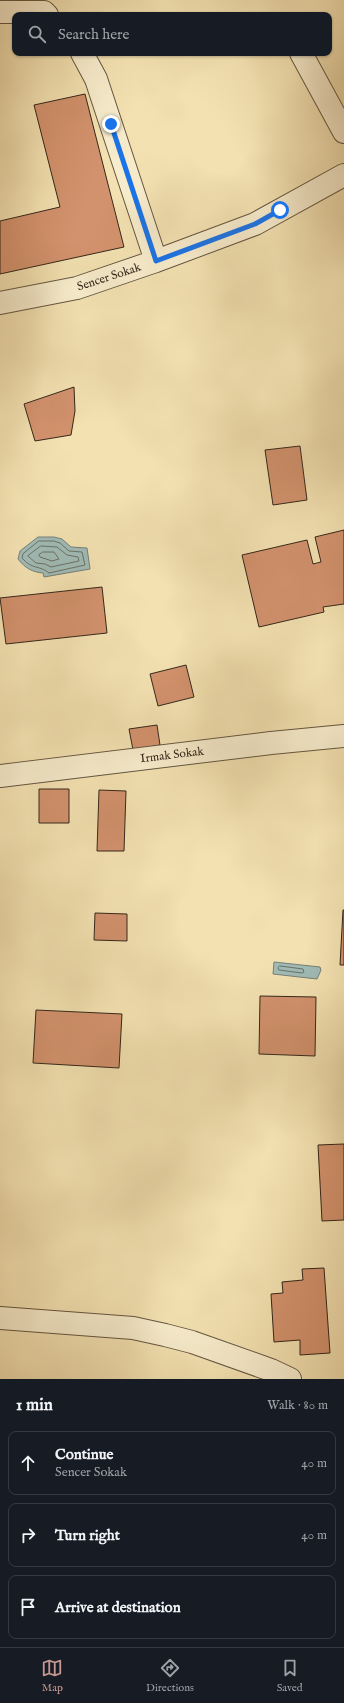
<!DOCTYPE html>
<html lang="en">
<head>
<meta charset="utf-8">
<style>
	:root { --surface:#171b24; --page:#242831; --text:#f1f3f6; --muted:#9ea1a6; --line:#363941; --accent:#c59692 }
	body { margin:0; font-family:"IM FELL English",serif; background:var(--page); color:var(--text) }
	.stop { position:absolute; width:12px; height:12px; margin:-9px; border:3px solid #1a73e8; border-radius:50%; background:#fff }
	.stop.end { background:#1a73e8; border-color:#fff; box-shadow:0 1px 4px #0008 }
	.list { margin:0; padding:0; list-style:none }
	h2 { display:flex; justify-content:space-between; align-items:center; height:52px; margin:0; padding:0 16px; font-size:17px }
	h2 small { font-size:13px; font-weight:400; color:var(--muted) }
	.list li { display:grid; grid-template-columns:26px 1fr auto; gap:12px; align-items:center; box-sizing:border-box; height:64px; margin:0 8px 8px; padding:0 8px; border:1px solid var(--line); border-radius:8px }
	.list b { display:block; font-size:15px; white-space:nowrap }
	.list p { margin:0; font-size:13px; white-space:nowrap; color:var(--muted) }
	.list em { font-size:13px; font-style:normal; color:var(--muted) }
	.icon { flex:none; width:22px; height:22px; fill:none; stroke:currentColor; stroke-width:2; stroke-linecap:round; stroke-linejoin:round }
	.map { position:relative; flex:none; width:344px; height:1379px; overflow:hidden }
	.search { position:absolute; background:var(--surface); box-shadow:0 1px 3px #0004; left:12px; right:12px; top:12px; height:44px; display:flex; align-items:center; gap:10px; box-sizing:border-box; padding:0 14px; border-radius:8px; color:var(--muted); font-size:15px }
	.sheet { height:268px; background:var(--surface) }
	nav { display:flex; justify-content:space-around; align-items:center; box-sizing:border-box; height:56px; border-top:1px solid var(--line); background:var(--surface); font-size:11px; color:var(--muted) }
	nav a { display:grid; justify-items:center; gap:2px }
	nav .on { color:var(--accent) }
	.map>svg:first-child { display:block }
	.water { fill:#a0bbb6; stroke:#758078 }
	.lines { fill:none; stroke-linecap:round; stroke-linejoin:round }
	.shore { stroke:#6a7168; stroke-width:1 }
	.building { fill:#d2926d; stroke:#34271a }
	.minor-casing { stroke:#645640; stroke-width:24 }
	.minor { stroke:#f7eccc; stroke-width:22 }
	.route { stroke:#1a73e8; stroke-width:5 }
	.labels { text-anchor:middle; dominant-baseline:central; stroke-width:4; stroke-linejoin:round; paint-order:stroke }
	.street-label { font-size:12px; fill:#34271a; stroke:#f7eccc }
</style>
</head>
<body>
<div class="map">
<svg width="344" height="1379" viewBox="0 0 344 1379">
	<rect width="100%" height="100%" fill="#f3e1b1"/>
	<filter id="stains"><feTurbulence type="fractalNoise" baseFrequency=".005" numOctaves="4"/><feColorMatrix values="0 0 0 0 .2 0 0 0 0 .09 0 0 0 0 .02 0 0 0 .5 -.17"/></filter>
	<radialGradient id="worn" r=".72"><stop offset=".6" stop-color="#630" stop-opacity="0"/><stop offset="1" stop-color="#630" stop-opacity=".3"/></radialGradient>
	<path class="water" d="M38,537h16l8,2 9,8 16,1 3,21 -46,8 -1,-4c-11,-1 -18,-5 -25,-14l2,-8z
		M274,962l46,5 1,3 -4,9 -44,-5z"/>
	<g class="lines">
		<path class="shore" d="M39,541h15l6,2 9,8 13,1 3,13 -36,8c-9,-8 -17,-3 -27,-15l1,-4z
			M41,546l16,1 10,8 11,2 1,4 -28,6 -6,-3 -9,-1 -8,-7z
			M43,552h11l5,7 -7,2 -12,-4 -1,-2z
			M280,966l23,3 1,3 -2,1 -23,-3 -1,-2z"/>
	</g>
	<path class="building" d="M85,94l39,153 -124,27v-53l60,-14 -26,-102z
		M74,387l1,24 -4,24 -36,6 -11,-37z
		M300,446l7,54 -34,5 -8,-55z
		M344,530v74l-21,3 1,5 -65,15 -17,-72 65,-15 6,24 8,-2 -6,-25z
		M102,587l5,46 -101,11 -6,-46z
		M186,665l8,32 -36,9 -8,-32z
		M157,725l3,20 -27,5 -4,-21z
		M39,789h30v34h-30z
		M99,790l27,1 -2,60h-27z
		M343,910h1v55h-4z
		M95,913l32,1v27l-33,-1z
		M260,996l56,1 -1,59 -56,-2z
		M36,1010l86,4 -3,54 -86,-5z
		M344,1144v76l-22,1 -4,-76z
		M324,1268l6,85 -30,2v-15l-26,2 -3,-48 12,-1 -1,-11 21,-2 -1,-11z"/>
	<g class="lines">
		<defs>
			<path id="minor" d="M0,12h44l3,3
				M82,53l14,26 60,182
				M301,53l43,79
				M0,303l77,-15 79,-27 99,-37 89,-49
				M0,776l271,-33 73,-7
				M0,1318l133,10 32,7 27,7 79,28 19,9"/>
		</defs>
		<use href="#minor" class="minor-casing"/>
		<use href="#minor" class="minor"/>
	</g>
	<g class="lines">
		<path class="route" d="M111,124l45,137 99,-37 25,-14"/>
	</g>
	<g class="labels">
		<g class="street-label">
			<text transform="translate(109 277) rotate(-18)">Sencer Sokak</text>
			<text transform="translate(172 755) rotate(-7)">Irmak Sokak</text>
		</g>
	</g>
	<rect width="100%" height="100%" filter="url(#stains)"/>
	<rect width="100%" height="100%" fill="url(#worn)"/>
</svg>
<div class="stop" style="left:280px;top:210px"></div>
<div class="stop end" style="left:111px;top:124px"></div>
<div class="search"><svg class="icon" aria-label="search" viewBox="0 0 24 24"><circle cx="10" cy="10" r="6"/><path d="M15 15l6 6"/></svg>Search here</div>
</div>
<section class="sheet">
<h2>1 min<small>Walk · 80 m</small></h2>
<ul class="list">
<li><svg class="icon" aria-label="ahead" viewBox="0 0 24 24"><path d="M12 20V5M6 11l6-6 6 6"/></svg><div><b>Continue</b><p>Sencer Sokak</p></div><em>40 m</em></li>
<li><svg class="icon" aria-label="right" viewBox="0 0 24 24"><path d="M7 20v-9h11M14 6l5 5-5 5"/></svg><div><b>Turn right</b></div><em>40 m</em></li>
<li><svg class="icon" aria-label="arrive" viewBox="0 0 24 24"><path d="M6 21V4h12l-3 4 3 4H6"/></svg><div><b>Arrive at destination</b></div></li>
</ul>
</section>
<nav>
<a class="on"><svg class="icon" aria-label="map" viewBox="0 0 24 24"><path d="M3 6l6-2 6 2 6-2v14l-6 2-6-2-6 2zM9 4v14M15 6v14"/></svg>Map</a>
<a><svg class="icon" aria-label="directions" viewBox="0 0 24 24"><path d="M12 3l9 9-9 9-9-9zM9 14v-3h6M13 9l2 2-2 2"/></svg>Directions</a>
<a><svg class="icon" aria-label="saved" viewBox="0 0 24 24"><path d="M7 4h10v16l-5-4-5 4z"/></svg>Saved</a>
</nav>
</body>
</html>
